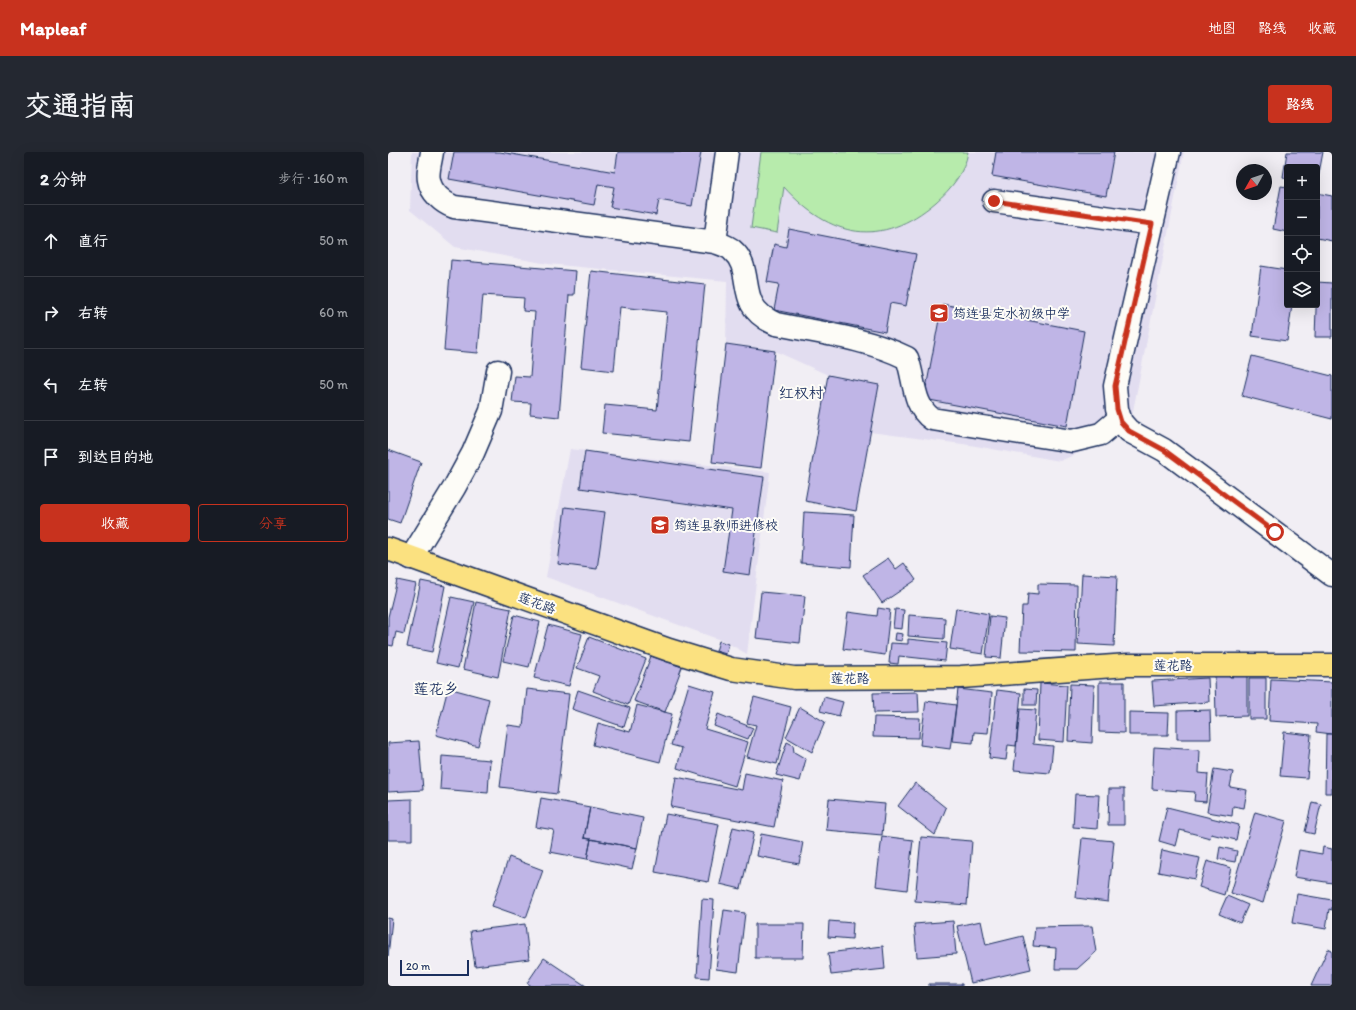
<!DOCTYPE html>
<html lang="zh">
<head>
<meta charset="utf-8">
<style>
	:root { --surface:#171b24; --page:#242831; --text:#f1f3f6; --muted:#9ea1a6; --line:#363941; --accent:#c8321e }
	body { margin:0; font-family:Itim,"LXGW WenKai TC",sans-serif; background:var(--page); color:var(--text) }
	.controls { position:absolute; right:12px; top:12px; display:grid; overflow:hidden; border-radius:4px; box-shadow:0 4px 16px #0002 }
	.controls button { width:36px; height:36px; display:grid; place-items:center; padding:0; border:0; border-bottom:1px solid var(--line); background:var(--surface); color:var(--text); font:20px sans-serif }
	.compass { position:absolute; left:848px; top:12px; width:36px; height:36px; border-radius:50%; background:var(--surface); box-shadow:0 4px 16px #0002; rotate:230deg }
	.scale { position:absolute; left:12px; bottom:10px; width:69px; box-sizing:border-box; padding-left:4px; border:2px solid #1b2f5e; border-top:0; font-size:11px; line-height:14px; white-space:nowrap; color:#1b2f5e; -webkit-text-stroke:3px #fdfcf7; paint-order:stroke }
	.stop { position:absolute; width:12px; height:12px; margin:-9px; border:3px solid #c8321e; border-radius:50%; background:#fff }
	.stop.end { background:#c8321e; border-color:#fff; box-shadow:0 1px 4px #0008 }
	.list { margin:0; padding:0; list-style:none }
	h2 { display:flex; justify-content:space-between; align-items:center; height:52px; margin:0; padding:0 16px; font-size:17px }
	h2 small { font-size:13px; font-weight:400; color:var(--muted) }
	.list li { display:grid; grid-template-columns:26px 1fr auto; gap:12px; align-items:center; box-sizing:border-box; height:72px; padding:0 16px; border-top:1px solid var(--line) }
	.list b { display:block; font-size:15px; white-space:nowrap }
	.list em { font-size:13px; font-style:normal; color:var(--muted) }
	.actions { display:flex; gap:8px; padding:12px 16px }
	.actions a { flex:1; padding:9px 0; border:1px solid var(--accent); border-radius:4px; text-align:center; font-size:14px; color:var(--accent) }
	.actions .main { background:var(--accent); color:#fff }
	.icon { flex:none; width:22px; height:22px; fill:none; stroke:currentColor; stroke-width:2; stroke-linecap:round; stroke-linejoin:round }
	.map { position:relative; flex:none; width:944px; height:834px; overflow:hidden; border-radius:4px }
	header { display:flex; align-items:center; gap:24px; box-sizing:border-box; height:56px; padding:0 20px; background:var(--accent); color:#fff }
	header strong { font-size:19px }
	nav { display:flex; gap:22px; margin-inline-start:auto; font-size:14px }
	.intro { display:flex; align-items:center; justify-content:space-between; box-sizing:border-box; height:96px; padding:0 24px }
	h1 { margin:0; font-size:28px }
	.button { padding:10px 18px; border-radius:4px; background:var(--accent); color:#fff; font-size:14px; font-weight:700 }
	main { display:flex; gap:24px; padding:0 24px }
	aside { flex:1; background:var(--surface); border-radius:4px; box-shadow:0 4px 16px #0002 }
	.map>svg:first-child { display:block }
	.built { fill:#e2ddf0 }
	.pitch { fill:#b7ebac; stroke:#698d85 }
	.building { fill:#bfb5e6; stroke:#1b2f5e }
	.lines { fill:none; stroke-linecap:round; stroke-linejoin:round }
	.minor-casing { stroke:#1b2f5e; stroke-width:25 }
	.major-casing { stroke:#1b2f5e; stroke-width:25 }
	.minor { stroke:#fdfcf7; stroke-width:22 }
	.major { stroke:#fbe180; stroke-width:22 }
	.route { stroke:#c8321e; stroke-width:5 }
	.labels { text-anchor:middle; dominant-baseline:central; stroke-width:4; stroke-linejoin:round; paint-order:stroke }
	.poi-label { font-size:13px; fill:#1b2f5e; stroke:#fdfcf7; text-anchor:start }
	.street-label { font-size:13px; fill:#1b2f5e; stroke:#fdfcf7 }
	.quarter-label { font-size:15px; fill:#1b2f5e; stroke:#fdfcf7 }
</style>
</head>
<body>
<header>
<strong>Mapleaf</strong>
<nav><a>地图</a><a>路线</a><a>收藏</a></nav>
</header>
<div class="intro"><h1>交通指南</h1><a class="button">路线</a></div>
<main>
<aside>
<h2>2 分钟<small>步行 · 160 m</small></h2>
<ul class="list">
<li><svg class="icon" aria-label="ahead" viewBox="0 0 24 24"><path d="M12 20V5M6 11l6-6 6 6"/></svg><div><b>直行</b></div><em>50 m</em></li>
<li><svg class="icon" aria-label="right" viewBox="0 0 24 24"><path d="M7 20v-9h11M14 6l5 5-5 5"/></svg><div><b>右转</b></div><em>60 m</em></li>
<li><svg class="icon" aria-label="left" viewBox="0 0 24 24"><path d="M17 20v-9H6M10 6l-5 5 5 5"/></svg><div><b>左转</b></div><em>50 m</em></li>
<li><svg class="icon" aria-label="arrive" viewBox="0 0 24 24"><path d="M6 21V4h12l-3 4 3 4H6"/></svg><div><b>到达目的地</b></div></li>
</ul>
<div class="actions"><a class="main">收藏</a><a>分享</a></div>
</aside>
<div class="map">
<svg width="944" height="834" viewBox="0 0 944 834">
	<rect width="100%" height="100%" fill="#f1eef4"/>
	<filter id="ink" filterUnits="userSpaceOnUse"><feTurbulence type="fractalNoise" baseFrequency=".025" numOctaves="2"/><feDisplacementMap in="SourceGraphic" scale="8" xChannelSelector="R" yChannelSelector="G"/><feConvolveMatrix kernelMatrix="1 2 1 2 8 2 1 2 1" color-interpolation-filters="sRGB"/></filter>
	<g filter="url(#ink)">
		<path class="built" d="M24,0h772l-55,279 -69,30 -90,-16 -100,-13 8,-47 -50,-10 -53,-24 -49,-7 1,-63 -179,-17 -93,-17 -45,-37z
			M182,297l200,23 -23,182 -21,-12 -180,-65z"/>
		<path class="pitch" d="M373,0h207c-3,20 -17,37 -32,50 -55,47 -106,36 -152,-15l-7,46 -26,-5z"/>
		<path class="building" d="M66,0h46l115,20 3,-20h83l-9,54 -33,-6 -3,15 -46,-8 4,-20 -16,-3 -4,21 -145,-26z
			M608,0h118l-8,44 -114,-20z
			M899,0h36l-6,32v-17h-30v11l-4,-1z
			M893,34l6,1v45l-14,-3z
			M929,41l15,3v45l-15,-3z
			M401,77l127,25 -10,52 -16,-3 -5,29 -111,-22 5,-26 -12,-2 7,-38 12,3z
			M63,108l125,11 -2,24h-5l-10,122 -29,-3 1,-11 -19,-1 3,-26 15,1 5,-65 -12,-1 1,-13 -41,-3 -5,58 -34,-3z
			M873,114l26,4v35h5l-5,36 -35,-5z
			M203,119l114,13 -16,158 -87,-9 3,-28 52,5 10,-98 -47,-5 -6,64 -33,-4z
			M929,130l15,1v54h-17z
			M554,152l142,27 -17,95 -143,-27z
			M338,192l49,7 -14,117 -49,-6z
			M864,204l80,20v43l-90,-23z
			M440,223l51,10 -23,126 -51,-10z
			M0,298l33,12 -21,61 -12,-4z
			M197,299l179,26 -14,98 -27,-4 9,-61 -152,-22z
			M177,355l40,5 -8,57 -39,-5z
			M416,360l50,3 -3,52 -50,-4z
			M500,406l8,11 8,-6 12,17 -34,23 -19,-28z
			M694,422l35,2 -3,70 -36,-2z
			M9,428l19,4 -12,50 -8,-2 -3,14 -5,-1v-28z
			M33,429l24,5 -13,66 -25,-5z
			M650,432l39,1 -1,67 -56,-1 2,-45h5l1,-13 10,1z
			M373,440l44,4 -5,47 -44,-5z
			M63,445l23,5 -16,66 -22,-5z
			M88,450l35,7 -13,68 -35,-8z
			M490,456l12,2 -5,45 -42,-6 5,-37 29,4z
			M568,456l33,6 -6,40 -33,-5z
			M507,457l9,1 -2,19 -9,-1z
			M126,463l26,7 -11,45 -26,-6z
			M521,463l36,3 -1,21 -36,-3z
			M602,464l15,2 -4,40 -15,-1z
			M160,473l34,9 -13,52 -35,-8z
			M508,481l7,1 -1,7 -7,-1z
			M201,485l57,22 -18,46 -35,-14 6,-15 -22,-8z
			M520,487l39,4 -2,18 -46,-5 -1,8 -9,-1 2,-20 17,1z
			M331,489l10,3 -3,10 -10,-3z
			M263,504l31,11 -17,45 -31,-11z
			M827,524h32v40l-31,1z
			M820,526l1,24 -55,4 -2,-25z
			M861,526h17v41h-17z
			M883,527l61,3v52l-16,-2 1,-8 -48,-3z
			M711,530h25v51l-25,-1z
			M652,531l27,2 -3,57 -26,-2z
			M301,532l26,8 -10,37 43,13 -13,44 -58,-18 5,-20 -11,-3z
			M682,532l24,1 -2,58 -24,-2z
			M60,536l41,11 -11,47 -42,-11z
			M139,537l42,5 -12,100 -57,-7 8,-62 15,2z
			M570,537l34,4 -4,40 -14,-1 -1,11 -21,-2z
			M636,537l13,1 -1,15h-12z
			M190,538l52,18 -6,19 -52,-18z
			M609,538l24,3 -5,53 -8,-1 -2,15 -17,-2z
			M530,540l1,20 -45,1 -1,-20z
			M366,545l37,10 -14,57 -30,-7 9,-32 -9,-2z
			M436,545l19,5 -4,14 -19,-5z
			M538,549l30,4 -6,44 -30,-4z
			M249,553l35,9 -12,48 -67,-17 5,-22 32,9z
			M412,555l25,15 -13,30 -26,-15z
			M632,557l16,1 -3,34 20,2 -3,27 -36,-3z
			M822,558l1,29h-34v-28z
			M741,560l40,1 -1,22h-39z
			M330,562l35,14 -5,11 -34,-13z
			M486,565l46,1 -1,20 -46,-1z
			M896,580l27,3 -4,43 -27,-2z
			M938,582h6v59h-7z
			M31,589l4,49 -35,2v-49z
			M399,590l6,3 1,7 12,7 -6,22 -24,-6z
			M766,595l46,3 -1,23 9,1 -2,28 -12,-1 1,-9 -43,-3z
			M54,604l48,4 -2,33 -48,-4z
			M826,617l19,3 -3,15 17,3 -3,18 -11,-2 -1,10 -25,-4z
			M357,621l38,8 -9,46 -103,-20 5,-30 66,13z
			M527,631l31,25 -11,27 -37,-29z
			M721,637h15v36h-16z
			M687,642l24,1 -2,34 -24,-2z
			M153,646l49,9 -6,31 7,1 -4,20 -37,-7 4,-22 -18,-3z
			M24,647v41h-24v-40z
			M441,647l56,5 -3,31 -56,-5z
			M924,650l9,2 -7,30 -9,-2z
			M202,655l53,11 -6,30 -53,-10z
			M779,655l72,18 -3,15 -25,-6 -1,4 -30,-8 -4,16 -17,-5z
			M867,660l31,9 -23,82 -32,-10z
			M278,662l53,10 -11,58 -53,-10z
			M345,675l21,5 -13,57 -21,-5z
			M373,682l42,8 -4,22 -42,-8z
			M494,684l31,4 -6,50 -31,-4z
			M533,685l51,4 -5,64 -52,-4z
			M694,686l32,3 -6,61 -32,-4z
			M203,687l46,9 -5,21 -45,-10z
			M832,695l17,4 -2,11 -17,-3z
			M935,695l9,2v34l-38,-6 5,-27 23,4z
			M774,698l38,8 -5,21 -37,-7z
			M121,705l34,13 -17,48 -34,-12z
			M819,709l24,7 -7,27 -25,-8z
			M909,742l35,6v10l-3,-1 -3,20 -34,-6z
			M839,744l21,9 -8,18 -21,-9z
			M314,747l12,1 -5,78 -12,-1z
			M336,758l21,3 -7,59 -22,-3z
			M0,766l4,1 -4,37z
			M441,769l24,2 -1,16 -24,-2z
			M565,769l3,33 -39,3 -3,-33z
			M593,769l5,24 37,-9 8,33 -60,14 -14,-57z
			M137,772l4,35 -54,7 -5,-35z
			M367,772h49l-1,34h-48z
			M704,774l4,26 -19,17h-22l1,-21 -23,-2 2,-19z
			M495,794l2,23 -54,6 -3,-22z
			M940,797l4,2v35h-21z
			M156,806l42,28h-54l-5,-3z
			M541,832h33v2h-33z"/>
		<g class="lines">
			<defs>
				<path id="minor" d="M44,0c-1,8 -5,20 -3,28 2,13 14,23 25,27l261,35c5,2 13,4 17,8 17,14 11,37 20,54 5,10 15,16 24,20 44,9 90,14 131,34 8,21 5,47 25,61l140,22 29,-7 19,-16
					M781,0l-54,234 2,23 4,13 8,9 35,19 168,125
					M606,49l158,23
					M327,90l12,-90
					M23,406l43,-70 19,-35 18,-42 7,-40"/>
				<path id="major" d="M0,397l281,101 62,19 63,9 167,-1 167,-12h204"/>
			</defs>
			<use href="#minor" class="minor-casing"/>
			<use href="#major" class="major-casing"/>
			<use href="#minor" class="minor"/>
			<use href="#major" class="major"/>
		</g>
	</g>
	<g class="lines" filter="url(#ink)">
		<path class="route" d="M606,49l158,23 -37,162 2,23 4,13 8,9 35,19 111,82"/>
	</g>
	<defs>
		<symbol id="school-square" viewBox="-11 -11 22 22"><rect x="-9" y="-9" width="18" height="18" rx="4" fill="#c8321e" stroke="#fdfcf7"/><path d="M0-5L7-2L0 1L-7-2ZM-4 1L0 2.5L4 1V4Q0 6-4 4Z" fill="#fff"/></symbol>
		<symbol id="university-square" viewBox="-11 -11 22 22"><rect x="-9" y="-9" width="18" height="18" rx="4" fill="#c8321e" stroke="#fdfcf7"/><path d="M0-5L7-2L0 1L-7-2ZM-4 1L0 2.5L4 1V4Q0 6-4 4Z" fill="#fff"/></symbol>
	</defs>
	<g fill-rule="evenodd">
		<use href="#school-square" x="540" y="150" width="22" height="22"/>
		<use href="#university-square" x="261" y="362" width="22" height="22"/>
	</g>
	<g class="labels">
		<g class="poi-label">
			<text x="565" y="161">筠连县定水初级中学</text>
			<text x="286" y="373">筠连县教师进修校</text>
		</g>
		<g class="street-label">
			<text transform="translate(149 451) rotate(20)">莲花路</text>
			<text x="785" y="513">莲花路</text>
			<text x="462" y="526">莲花路</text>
		</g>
		<g class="quarter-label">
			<text x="413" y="241">红权村</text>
			<text x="48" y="537">莲花乡</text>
		</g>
	</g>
</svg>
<div class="controls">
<button>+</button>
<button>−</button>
<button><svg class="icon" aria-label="locate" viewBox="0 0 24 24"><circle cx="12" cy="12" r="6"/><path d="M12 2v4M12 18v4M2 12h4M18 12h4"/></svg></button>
<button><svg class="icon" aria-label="layers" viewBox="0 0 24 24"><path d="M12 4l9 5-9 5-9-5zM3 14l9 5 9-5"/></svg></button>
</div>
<svg class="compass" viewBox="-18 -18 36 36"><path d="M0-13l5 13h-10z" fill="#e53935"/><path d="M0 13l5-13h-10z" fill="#9ea1a6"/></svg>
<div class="scale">20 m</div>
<div class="stop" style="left:887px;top:380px"></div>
<div class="stop end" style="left:606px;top:49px"></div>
</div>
</main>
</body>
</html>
